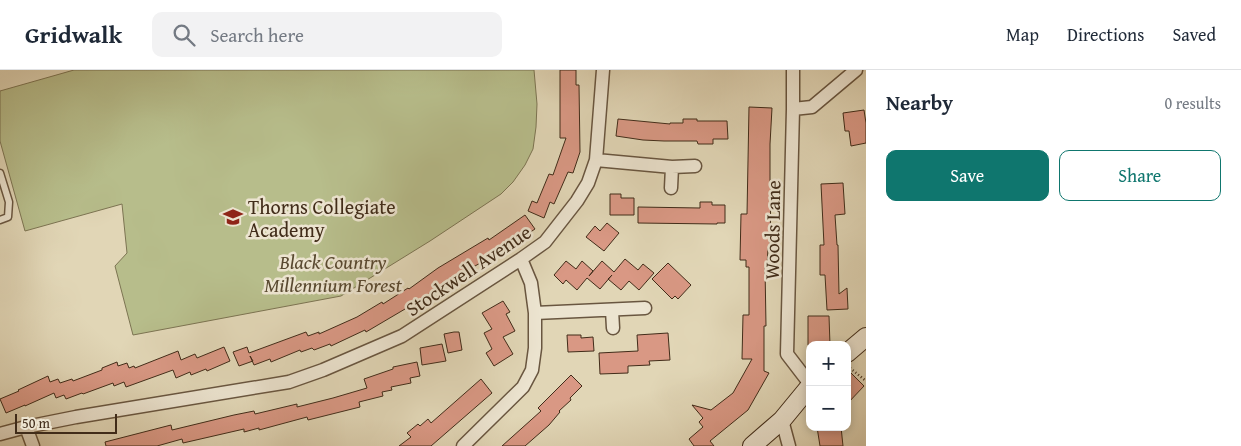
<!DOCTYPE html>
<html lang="en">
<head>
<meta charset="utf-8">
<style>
	:root { --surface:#fff; --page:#f2f2f3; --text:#1f2937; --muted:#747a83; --line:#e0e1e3; --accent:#0f766e }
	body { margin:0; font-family:"Gentium Book Plus",serif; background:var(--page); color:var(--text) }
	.controls { position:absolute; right:15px; bottom:15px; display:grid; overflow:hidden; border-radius:10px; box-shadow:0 2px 8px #0003 }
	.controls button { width:45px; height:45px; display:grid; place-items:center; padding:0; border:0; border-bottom:1px solid var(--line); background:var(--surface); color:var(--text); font:25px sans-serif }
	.scale { position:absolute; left:15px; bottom:12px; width:102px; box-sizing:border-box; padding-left:5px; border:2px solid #412c19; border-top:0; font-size:14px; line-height:18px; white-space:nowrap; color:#412c19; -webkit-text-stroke:4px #ece4d0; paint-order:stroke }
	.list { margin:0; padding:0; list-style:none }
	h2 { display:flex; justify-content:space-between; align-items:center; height:65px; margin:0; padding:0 20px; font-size:21px }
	h2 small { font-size:16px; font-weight:400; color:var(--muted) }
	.actions { display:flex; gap:10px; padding:15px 20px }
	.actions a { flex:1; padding:11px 0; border:1px solid var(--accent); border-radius:10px; text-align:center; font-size:18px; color:var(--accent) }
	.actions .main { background:var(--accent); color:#fff }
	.icon { flex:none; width:28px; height:28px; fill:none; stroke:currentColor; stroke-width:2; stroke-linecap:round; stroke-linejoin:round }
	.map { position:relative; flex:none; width:866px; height:376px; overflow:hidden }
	header { display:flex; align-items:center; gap:30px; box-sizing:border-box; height:70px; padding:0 25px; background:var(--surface); border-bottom:1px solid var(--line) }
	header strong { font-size:24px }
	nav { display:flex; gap:28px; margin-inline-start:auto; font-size:18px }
	.search { width:350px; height:45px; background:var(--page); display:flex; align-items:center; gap:12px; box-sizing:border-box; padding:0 18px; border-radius:10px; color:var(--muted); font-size:19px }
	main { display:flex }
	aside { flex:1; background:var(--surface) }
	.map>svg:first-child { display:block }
	.green { fill:#b7bd8b; stroke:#7c7452 }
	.building { fill:#d99884; stroke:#412c19 }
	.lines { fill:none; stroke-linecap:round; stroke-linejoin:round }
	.lane-casing { stroke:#695640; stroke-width:9 }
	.street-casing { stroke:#695640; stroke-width:15 }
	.secondary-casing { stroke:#412c19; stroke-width:20 }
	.path { stroke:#412c19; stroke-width:2.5; stroke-dasharray:1 2.5; stroke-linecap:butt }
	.lane { stroke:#ece4d0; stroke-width:6 }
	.street { stroke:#ece4d0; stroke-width:12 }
	.secondary { stroke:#ece4d0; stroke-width:18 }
	.labels { text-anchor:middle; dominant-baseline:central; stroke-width:5; stroke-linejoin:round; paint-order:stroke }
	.poi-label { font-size:20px; fill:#412c19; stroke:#ece4d0; text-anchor:start }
	.street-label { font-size:20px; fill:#412c19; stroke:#ece4d0 }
	.park-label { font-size:20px; font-style:italic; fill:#594930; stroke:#ece4d0 }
</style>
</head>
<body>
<header>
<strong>Gridwalk</strong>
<div class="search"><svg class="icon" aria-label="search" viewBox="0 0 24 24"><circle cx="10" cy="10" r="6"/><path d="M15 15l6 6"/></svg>Search here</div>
<nav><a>Map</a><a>Directions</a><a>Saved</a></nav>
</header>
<main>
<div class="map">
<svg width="866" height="376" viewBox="0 0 866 376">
	<rect width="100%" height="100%" fill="#e1d6b6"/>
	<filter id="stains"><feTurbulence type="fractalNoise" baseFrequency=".004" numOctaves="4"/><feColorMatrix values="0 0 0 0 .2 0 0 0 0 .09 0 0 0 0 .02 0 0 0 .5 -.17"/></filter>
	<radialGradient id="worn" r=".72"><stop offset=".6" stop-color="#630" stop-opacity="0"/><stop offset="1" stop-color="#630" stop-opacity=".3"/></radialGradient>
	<path class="green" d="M74,0h460l3,34 -1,23 -3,22 -8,16 -12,17 -12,12 -71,47 -89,55 -208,39 -18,-69 12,-13 -5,-49 -97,27 -25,-90v-50z"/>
	<path class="building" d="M560,0h16v15h3l1,67 -7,21 -5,-1 -14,32 -4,-2 -6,16 -16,-7 4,-10 5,2 12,-29 4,1 13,-37h-6z
		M749,37l23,1 -2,36v38h1l-1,66h-2l-1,19h-2l1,59h-2v45l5,2 -21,37 -38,31 4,5h-20l-5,-7 14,-12 -4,-5 4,-4 -11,-13 19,5 22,-17 19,-34h-10l1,-44h6v-48h-3v-7h-6l1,-46h6z
		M864,40l2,13v20l-15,3 -2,-15h-4l-2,-18z
		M618,49l52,5v-1h13v-4h14v2h30l1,18h-15v5h-15l-1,-3h-33l-21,-1 -27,-4z
		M843,113l2,31 -10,1 2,30h1l1,49 8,-6 1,21 -21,1 -2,-35h-5v-30h4l-3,-61z
		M610,124h11v4h13v17h-24z
		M700,132h12v3h13v18h-8v1l-79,-1v-16l62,1z
		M525,145l10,14 -32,21 -28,16h-1l-27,17 -1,-1 -24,17 -56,33 -1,-2 -34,16 -1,-2 -16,6 -2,-2 -11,4 -1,-2 -29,12 -1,-3 -16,6 -4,-9 3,5 -14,5 -6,-14 14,-5 2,6 57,-21 2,4 11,-4v2l38,-17 25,-15 1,2 25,-16 1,1 29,-21 50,-30 1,2z
		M607,153l12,10 -15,18 -18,-14 9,-11 5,5z
		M625,189l13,11 5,-6 11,9 -15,17 -10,-9 -8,9 -13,-11 4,-4 -12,14 -13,-11 -10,12 -11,-10 -3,4 -9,-9 12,-14 10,8 6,-8 11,10 -4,5 13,-15 12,11z
		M668,193l23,22 -13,14 -3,-3 -3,3 -20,-20z
		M503,231l7,11 -4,2 9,17 -12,6 10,17 -19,12 -8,-13 6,-4 -8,-16 8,-4 -10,-16z
		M808,246h21l1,29h-22z
		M454,262h5l3,18 -14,3 -4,-19z
		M668,263l2,27 -21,1 1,4 -22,1v7l-28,1 -1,-21 39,-2 -1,-16z
		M567,265h14v3l12,-1 1,14 -26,1z
		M442,274l4,17 -24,4 -2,-17z
		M224,277l6,14 -23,10 -1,-2 -15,6 -1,-3 -14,6 -3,-8 -47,17 -2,-5 -10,4 -1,-3 -30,11 -1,-1 -16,6 -2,-4 -8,3 -2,-5 -29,13v-1l-19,8 -6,-14 19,-8 -1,-1 30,-14 2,6 8,-3 2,4 12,-4 1,2 29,-11v-2l15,-6 1,4 9,-3 2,5 5,-2 1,2 43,-17 3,9 14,-6 2,4z
		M417,292l3,14 -10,2 1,5 -20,4 1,3 -10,2 1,4 -24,6 1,5 -52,13 -1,-3 -48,13v-2l-15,4v-3l-61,14 -1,-4 -25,7h-51l-1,-4 66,-17 1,5 62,-15 20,-4 1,3 42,-10v3l36,-9 34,-10 -3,-9 29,-10v-2z
		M847,299l17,17 -17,18z
		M571,305l11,11 -12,12 1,2 -12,11 1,1 -11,13 -24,21h-23l39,-35 -3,-3z
		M481,309l11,14 -61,53h-32l12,-9 -4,-4 11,-9 2,2 8,-7 3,4z
		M817,357h24l2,19h-23z"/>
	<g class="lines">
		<defs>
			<path id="lane" d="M0,103l9,29 -1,15 -8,3"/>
			<path id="street" d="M793,0v39l-6,245 23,30
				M793,39l19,-2 44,-37
				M596,90l76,7 23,-1
				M671,118l1,-21
				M612,240l1,18
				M535,243l110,-5
				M782,350l7,26
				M26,357l7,19
				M0,364l26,-7 50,-10 213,-35 34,-12 79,-34 119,-77 24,-17 32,-41 11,-18 8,-23 7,-90
				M463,376l60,-59 9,-17 3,-22v-35l-4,-30 -10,-24"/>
			<path id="secondary" d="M847,283l19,-16
				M752,376l30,-26 28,-34"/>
		</defs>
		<use href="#lane" class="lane-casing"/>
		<use href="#street" class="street-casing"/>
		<use href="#secondary" class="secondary-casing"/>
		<path class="path" d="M850,298l16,13"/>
		<use href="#lane" class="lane"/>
		<use href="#street" class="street"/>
		<use href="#secondary" class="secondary"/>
	</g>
	<defs>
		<symbol id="school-bare" viewBox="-9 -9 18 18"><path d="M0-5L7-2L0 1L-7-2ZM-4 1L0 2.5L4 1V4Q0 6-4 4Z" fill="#8f2418" stroke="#ece4d0" stroke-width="2.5" paint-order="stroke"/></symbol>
	</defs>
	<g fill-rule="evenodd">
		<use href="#school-bare" x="219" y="133" width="28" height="28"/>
	</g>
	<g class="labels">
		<g class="poi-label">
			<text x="248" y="136">Thorns Collegiate<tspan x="248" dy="23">Academy</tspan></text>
		</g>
		<g class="street-label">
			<text transform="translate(772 160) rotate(-89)">Woods Lane</text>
			<text transform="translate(468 200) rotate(-34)">Stockwell Avenue</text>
		</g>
		<g class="park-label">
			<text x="333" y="191">Black Country<tspan x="333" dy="23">Millennium Forest</tspan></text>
		</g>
	</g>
	<rect width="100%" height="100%" filter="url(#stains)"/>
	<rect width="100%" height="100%" fill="url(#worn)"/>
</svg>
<div class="controls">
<button>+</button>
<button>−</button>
</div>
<div class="scale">50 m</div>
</div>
<aside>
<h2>Nearby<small>0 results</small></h2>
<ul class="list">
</ul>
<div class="actions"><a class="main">Save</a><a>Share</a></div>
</aside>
</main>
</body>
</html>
